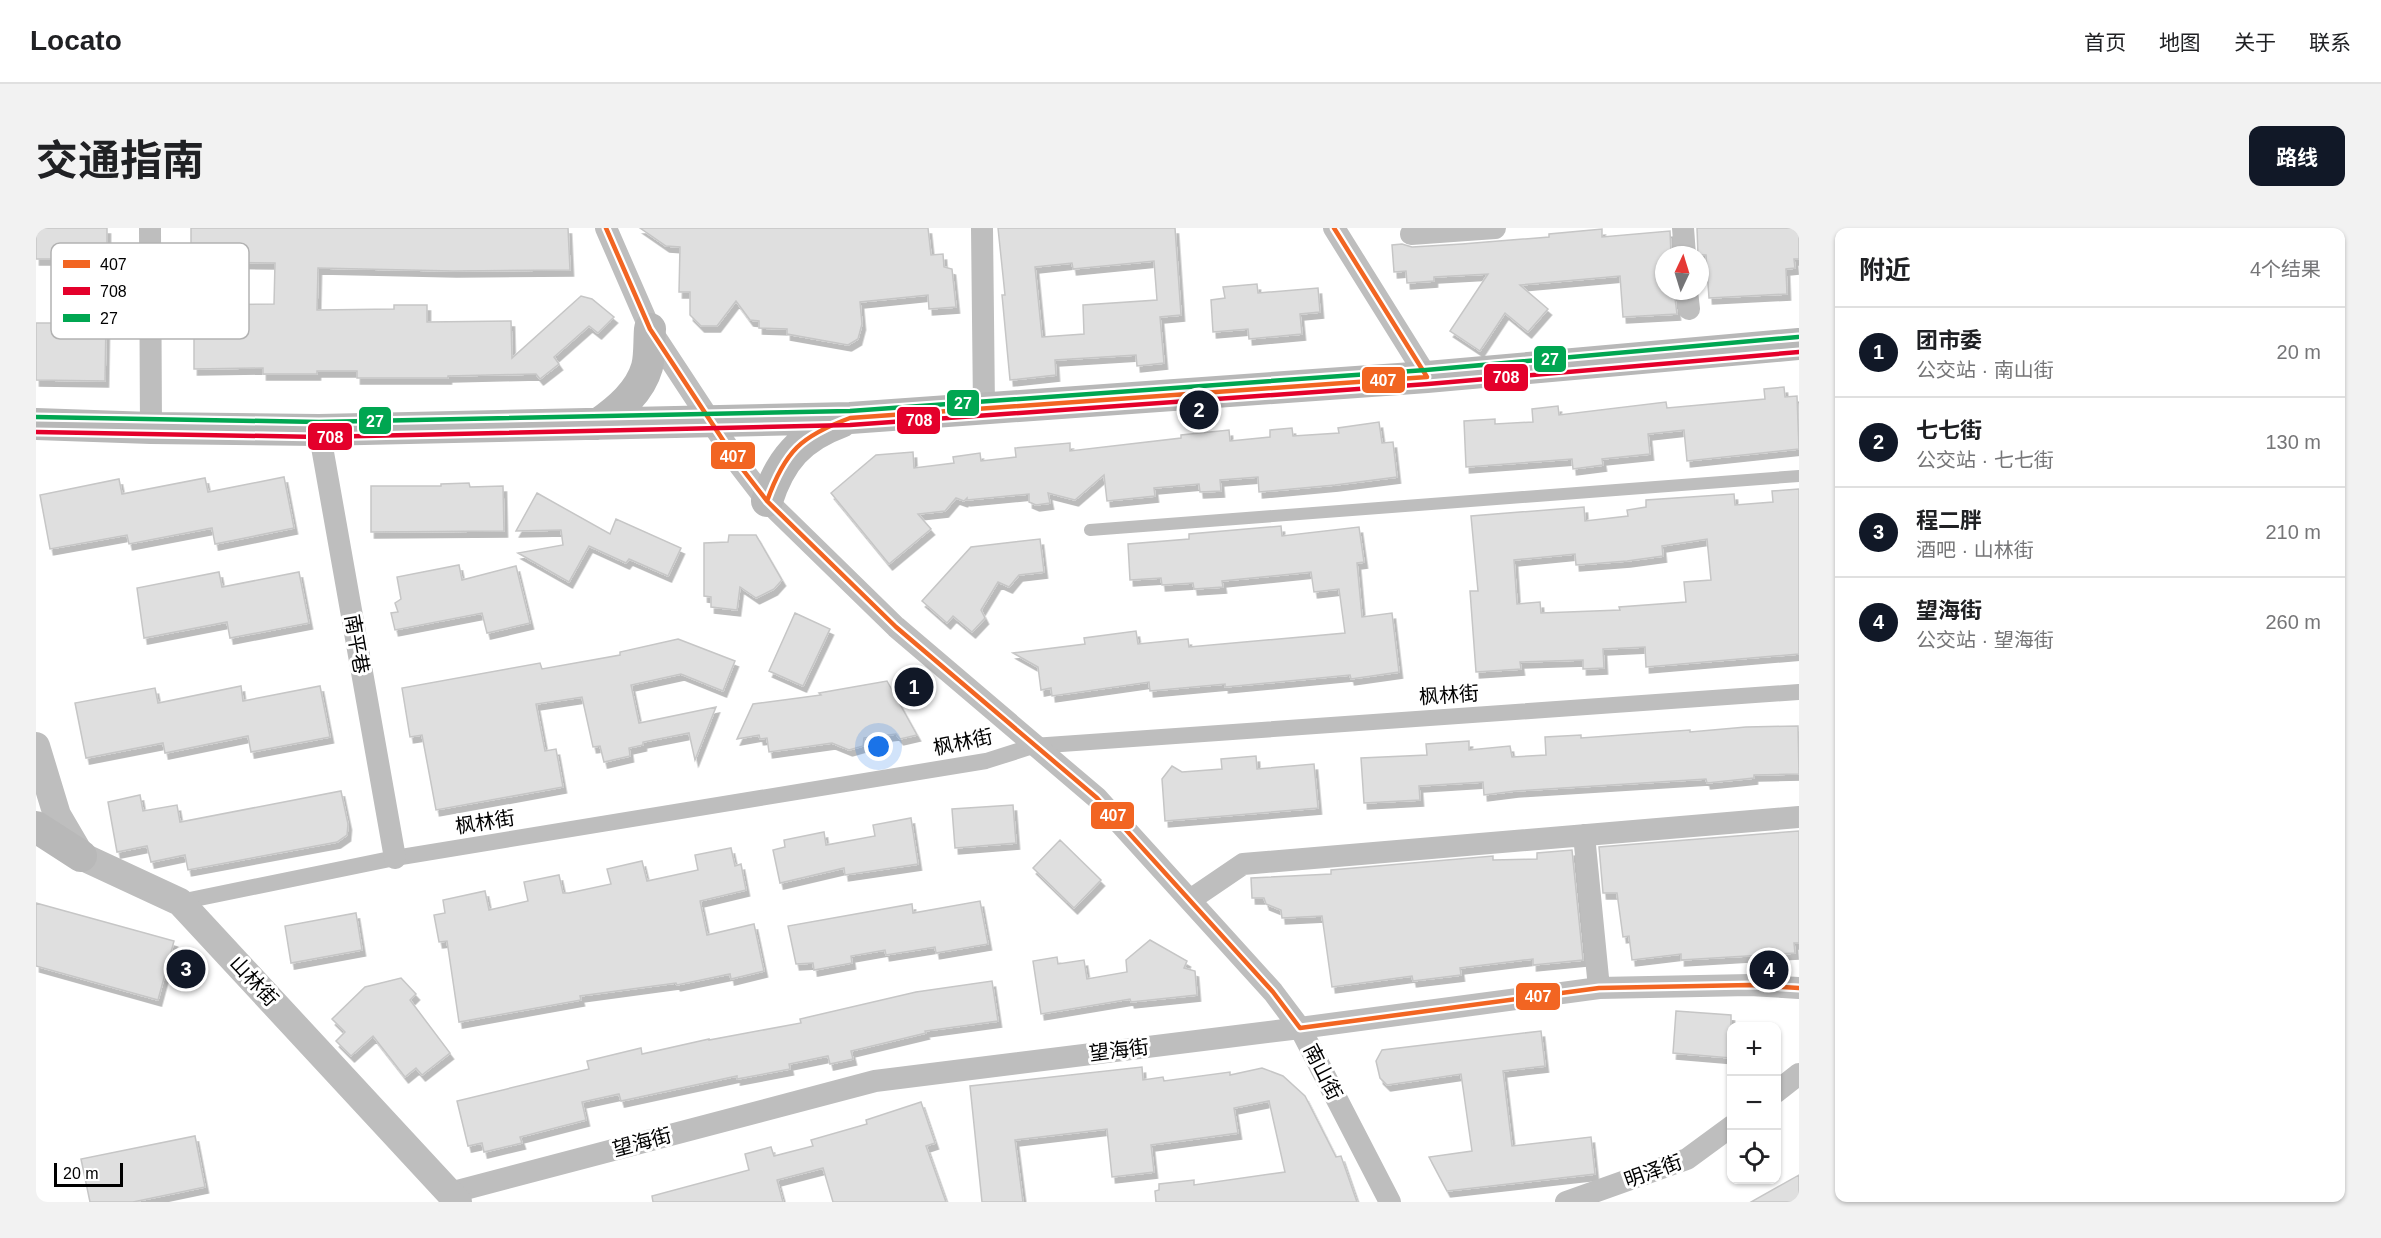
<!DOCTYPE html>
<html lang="zh">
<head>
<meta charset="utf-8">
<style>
	:root { --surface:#fff; --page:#f2f2f2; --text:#202124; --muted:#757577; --line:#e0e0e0; --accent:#111827 }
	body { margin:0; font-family:Helvetica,"Noto Sans SC",sans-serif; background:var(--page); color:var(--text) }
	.controls { position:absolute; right:18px; bottom:18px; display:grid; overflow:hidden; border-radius:12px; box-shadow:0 2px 4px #0004 }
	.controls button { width:54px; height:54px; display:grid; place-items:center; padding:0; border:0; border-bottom:2px solid var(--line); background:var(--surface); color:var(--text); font:30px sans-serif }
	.compass { position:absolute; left:1619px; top:18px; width:54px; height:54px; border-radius:50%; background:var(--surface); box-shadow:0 2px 4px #0004; rotate:4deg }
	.scale { position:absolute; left:18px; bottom:15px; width:69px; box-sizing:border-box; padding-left:6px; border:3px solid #000; border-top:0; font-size:16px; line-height:21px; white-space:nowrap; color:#000; -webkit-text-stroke:4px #fff; paint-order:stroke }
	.you { position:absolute; left:843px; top:519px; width:21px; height:21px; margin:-15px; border:4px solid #fff; border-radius:50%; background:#1a73e8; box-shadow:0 0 0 9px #1a73e833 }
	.badge { display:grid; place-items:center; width:39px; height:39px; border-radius:50%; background:var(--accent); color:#fff; font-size:20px; font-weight:700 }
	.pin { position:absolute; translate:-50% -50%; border:3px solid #fff; box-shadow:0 2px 6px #0006 }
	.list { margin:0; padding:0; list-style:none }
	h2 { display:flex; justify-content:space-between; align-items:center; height:78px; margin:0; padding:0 24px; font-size:26px }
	h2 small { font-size:20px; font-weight:400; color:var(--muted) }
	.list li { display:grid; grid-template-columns:39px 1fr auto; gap:18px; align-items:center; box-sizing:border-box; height:90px; padding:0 24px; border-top:2px solid var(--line) }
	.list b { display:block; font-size:22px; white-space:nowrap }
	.list p { margin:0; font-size:20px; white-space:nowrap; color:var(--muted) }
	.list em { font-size:20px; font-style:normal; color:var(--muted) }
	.icon { flex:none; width:33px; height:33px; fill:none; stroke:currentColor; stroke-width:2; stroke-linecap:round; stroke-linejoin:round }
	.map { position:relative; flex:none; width:1763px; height:974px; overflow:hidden; border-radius:12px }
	header { display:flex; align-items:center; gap:36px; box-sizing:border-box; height:84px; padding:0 30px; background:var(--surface); border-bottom:2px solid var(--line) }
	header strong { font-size:28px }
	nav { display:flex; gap:33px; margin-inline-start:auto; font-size:21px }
	.intro { display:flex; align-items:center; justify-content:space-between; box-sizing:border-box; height:144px; padding:0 36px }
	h1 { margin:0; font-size:42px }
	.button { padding:15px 27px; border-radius:12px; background:var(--accent); color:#fff; font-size:21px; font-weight:700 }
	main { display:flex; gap:36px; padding:0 36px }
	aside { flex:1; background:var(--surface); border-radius:12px; box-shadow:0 2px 4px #0004 }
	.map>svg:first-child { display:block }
	.building { fill:#dfdfdf; stroke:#c6c6c6; stroke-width:1.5; fill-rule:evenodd; filter:url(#shadow) }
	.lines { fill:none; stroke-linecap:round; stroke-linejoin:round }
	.service { stroke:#bebebe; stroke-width:12 }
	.pedestrian { stroke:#bebebe; stroke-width:16 }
	.minor { stroke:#bebebe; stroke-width:22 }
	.tertiary { stroke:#bebebe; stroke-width:28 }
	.secondary { stroke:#b8b8b8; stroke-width:32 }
	.bus-1-casing { stroke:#fff; stroke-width:9 }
	.bus-2-casing { stroke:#fff; stroke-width:9 }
	.bus-3-casing { stroke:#fff; stroke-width:9 }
	.bus-1 { stroke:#f26522; stroke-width:4.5 }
	.bus-2 { stroke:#e4002b; stroke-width:4.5 }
	.bus-3 { stroke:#00a651; stroke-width:4.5 }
	.labels { text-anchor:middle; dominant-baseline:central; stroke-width:6; stroke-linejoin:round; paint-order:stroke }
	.street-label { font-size:20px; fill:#000; stroke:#fff }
	.key { fill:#fff; stroke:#b2b2b2; stroke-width:1.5 }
	.key-label { font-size:16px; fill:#000 }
	.line-badge { stroke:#fff; stroke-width:2 }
	.badge-label { font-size:16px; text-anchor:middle; font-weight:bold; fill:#fff }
</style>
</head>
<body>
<header>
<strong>Locato</strong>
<nav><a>首页</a><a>地图</a><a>关于</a><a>联系</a></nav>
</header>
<div class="intro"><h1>交通指南</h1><a class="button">路线</a></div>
<main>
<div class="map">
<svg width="1763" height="974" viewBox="0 0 1763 974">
	<defs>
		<filter id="shadow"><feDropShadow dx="3.5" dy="6" stdDeviation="0" flood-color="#0004"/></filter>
	</defs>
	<rect width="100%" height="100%" fill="#fff"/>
	<path class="building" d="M0,0h71v31h-71z
		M155,0h377l2,42 -117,1 -135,-3 -1,42 77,-1v-4h33v17l84,-1 1,37 69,-62 11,3 22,18 -16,16 -9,-7 -35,31 5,7 -19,15 -4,-5 -88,2v2h-91v-7h-40v3h-54v-6l-69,1v-64l80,-1 1,-41 -84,-1z
		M604,0h288l3,27 12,-1 1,13 8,2 4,38 -27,2 -1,-14 -68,7 2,22 -4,15 -10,6 -61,-11v-5l-28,-1v-7l-9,-1 -14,-19 -19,25h-16l-11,-11v-23h-11l1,-45 -14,-1z
		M962,0h177l6,87 -21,2 4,46 -27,3 -1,-11 -81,5 1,15 -46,5 -8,-85h3zM1118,33l3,39 -74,5 1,29 -42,3 -7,-70 37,-4 1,6z
		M1661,0h102v31h-5l1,9 -9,1 1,25 -78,4 -3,-43h-8z
		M1566,1v8l68,-6 1,24h-7v36h10l3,23 -54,3 -3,-41 -100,9 28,24 -20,23 -23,-19 -25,38 -30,-20 38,-57 -54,3v4l-27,2 -1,-12 -12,1 -2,-27 10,-1 10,3 50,-3 87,-7v-3z
		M1221,56l1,9 60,-5 2,24 -20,2 2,20 -53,5 -1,-10 -35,3 -2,-32 14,-2 -2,-11z
		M0,95h70l-1,58 -69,-1z
		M1748,159l1,10 12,-1 2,53 -112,12 -3,-31 -36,4 2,20 -48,5 1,6 -30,4 -1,-10 -106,8 -2,-46 31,-2v5l38,-2 -1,-13 26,-3 1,9 107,-13 1,6 98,-9 -1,-10z
		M1343,194l3,21 11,-1 4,35 -62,8 -76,7 -1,-15 -38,3 1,11 -21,1 -1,-8 -45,4 1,8 -48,5 -3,-26 -29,25 -27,-7 2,10 -14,2 -7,-3v-8l-62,6v-2l-3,3 -8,-3 -11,13 -27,3 13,15 -42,35 -58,-71 45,-38 37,-3 1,16 40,-5 -1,-6 27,-4 1,8 35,-4 -1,-9 55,-5v8l111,-13v-3l48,-5 1,11 40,-4v-7l22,-2 1,8 46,-3 -1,-5z
		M248,249l10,51 -79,16 -3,-16 -83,16 -2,-9 -77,14 -10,-54 79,-16 3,15 83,-16 3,14z
		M433,255l1,4 33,-1 1,45 -133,1v-46h70v-2z
		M1763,261v165l-153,13 -1,-20 -42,2 1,19 -21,1v-9l-63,2 1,7 -45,3 -6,-81h8l-7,-75 113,-9 1,14 43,-5 -1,-6 19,-3v-7l88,-6 1,11 38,-3 -1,-11zM1671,311l4,41 -27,2 2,20 -67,5 1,3 -79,3 -1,-11 -23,2 -3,-44 61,-6 1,11 51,-4 36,-5 -1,-10z
		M501,265l73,41 6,-15 65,29 -13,28 -39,-17 -3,4 -37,-17 -20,36 -51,-29 45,-8 -2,-15 -45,1z
		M1245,298l1,10 77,-9 5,35 -7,1 5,54 30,-4 7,59 -48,7 -1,-4 -125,12v-3l-75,7 -1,-9 -97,14 -1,-8 -10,2 -3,-23 -25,-14 72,-9 -1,-6 52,-7 2,13 50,-5 1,8 156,-14 -6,-44 -25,3 -3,-20 -89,9 1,6 -29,2 -1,-6 -31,2 -1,-7 -31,2 -2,-36 61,-5v-5z
		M693,307h27l26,45 -8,9 -18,9 -16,-11 -3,23 -26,-3v-10l-7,-1v-53l24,-1z
		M1004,311l4,33 -25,3 -10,12 -11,-5 -17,28 4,8 -13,14 -19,-16 -6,7 -25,-22 49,-54z
		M423,337l3,15 54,-14 14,57 -43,10 -5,-20 -87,17 -4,-17 7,-1 -3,-9 6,-4 -4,-22z
		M183,344l3,15 77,-15 10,51 -79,15 -3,-16 -83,16 -7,-50z
		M759,385l35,16 -27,57 -34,-15z
		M642,411l57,22 -12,30 -42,-17 -50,11 8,38 77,-16 -21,53 -6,-27 -46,9v3l-14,3 1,8 -26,6 -4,-16 -7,1 -11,-50 -46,7 9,47 11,-2 7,38 -127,23 -14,-75 -12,2 -8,-49 138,-25 2,6 78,-14v-3z
		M851,453l30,54 -17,4 -4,-5 -32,4 -1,8 -14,4 -17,-7 -63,9 -2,-14 -7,1 -1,-4 -22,4 16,-35 68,-9 -2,-2z
		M205,458l2,15 77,-15 10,51 -79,15 -3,-16 -83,17 -2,-10 -77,15 -11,-55 80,-15 3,15z
		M1762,498l1,48 -45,1v3l-47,5 -1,-4 -191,12 -31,4 -1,-13 -64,4 1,14 -56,3 -3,-45 66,-3 -1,-11 43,-3v9l41,-4 2,11 34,-2 -1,-18 36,-2v3l109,-8v2l56,-5z
		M1220,528l1,13 57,-5 4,44 -153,13 -3,-42 10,-13 10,6 40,-3 -1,-10z
		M305,563l7,33 -1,11 -10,7 -149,28 -3,-15 -34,7 -4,-16 -30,6 -9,-50 32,-7 3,16 34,-6 3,17z
		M977,577l3,38 -61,5 -3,-39z
		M875,590l7,46 -73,11 -1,-7 -64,15 -7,-33 12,-3 -1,-7 40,-8 2,13 49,-9 -2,-11z
		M1763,603v112h-5l1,10 -114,7v-6l-49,6 -3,-24 -6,1 -6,-44h-14l-4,-46z
		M1024,612l41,40 -27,28 -41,-40z
		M695,620l4,18 6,-2 5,26 -46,11 7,34 47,-11 10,47 -33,8 -1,-5 -53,11 -1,-2 -96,13 1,4 -122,22 -12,-81 -8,1 -5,-27 11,-2 -2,-13 42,-9 4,19 39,-9 -4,-19 35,-7 4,18h6l42,-9 -4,-15 35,-8 5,20 51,-11 -3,-15z
		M1536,622l11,110 -50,5v-6l-73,9 1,7 -48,6 -1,-5 -80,11 -10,-71 -40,2 -1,-8 -15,-6 -2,-6h-12l-1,-20 80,-4v-4l162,-14v4l44,-1v-6z
		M944,673l8,43 -52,9 -1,-6 -49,8 -1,-5 -34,6 1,7 -38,7 -1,-7 -17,1 -8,-38 124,-22 1,9z
		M0,675l138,38 -16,59 -122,-34z
		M320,685l6,37 -71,13 -6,-37z
		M1114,712l37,21 -3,7 11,3 2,24 -66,7 -1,-3 -89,15 -8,-53 24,-4 1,7 26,-4 3,19 40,-7 -1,-12z
		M365,750l15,16 -6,6 40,53 -28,22 -6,-7 -11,9 -32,-41 -22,20 -15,-15 9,-9 -13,-13 33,-32z
		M956,753l6,40 -73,10 1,2 -75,18 2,8 -23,5 -2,-8 -39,8 1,5 -53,10v-3l-116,25 -2,-7 -37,8 4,18 -66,17 2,6 -38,9 -2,-9 -14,3 -11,-45 132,-32 -2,-8 54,-13 1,6 67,-15v1l92,-17 -1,-4 116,-27z
		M1640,783l55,4v43l-58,-5z
		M1505,803l4,35 -42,5 9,75 79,-9 4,37 -148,17 -18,-34 43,-6 -11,-77 -74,11 -7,-7 -4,-17 6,-11z
		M1106,839l1,13 20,-3 1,4 66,-9v3l32,-7 21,8 22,20 31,61 5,-1 16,46h-201l-1,-11 4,-1v-6l35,-4v5l91,-13 -16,-71 -35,7 4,25 -87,12 3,27 -42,5 -5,-48 -92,11 8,62h-41l-12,-116z
		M885,874l14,41 -9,3 20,56h-113l-10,-34 -46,12 6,22h-130l-1,-6 97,-26 -4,-16 26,-7 3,9 39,-10 -2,-6 56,-16 -1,-4z
		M159,908l10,51 -72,15h-43l-9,-43z
		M1763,947v27h-48z"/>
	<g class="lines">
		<path class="service" d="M1054,302l709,-54"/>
		<path class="pedestrian" d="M144,674l215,-44 591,-97 47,-15 766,-54"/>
		<path class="minor" d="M114,0l1,200
			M570,0l44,101 90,137 27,35 129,126 201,171 176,194 27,36 90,174
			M946,0l2,180
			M1298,0l93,149
			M1647,0l2,27
			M1375,6l84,-6
			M1651,63l2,18
			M283,202l76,428
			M1548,607l15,153
			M1154,672l53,-36 556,-47
			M1740,864l23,-18
			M414,965l425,-112 425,-53 299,-40 151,-3 49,3
			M1530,974l121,-43 45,-33"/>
		<path class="tertiary" d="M0,518l21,69 24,41 99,46 278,300"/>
		<path class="secondary" d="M0,196l115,4 168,2 531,-12 577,-41 372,-33
			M562,196c20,-14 42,-32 49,-57 3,-11 2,-26 3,-38
			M731,273c13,-41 33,-64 74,-79
			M0,599l45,29"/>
		<defs>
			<path id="bus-1" d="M570,0l44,101 90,137 27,35 129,126 201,171 176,194 27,36 299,-40 151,-3 49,3
				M731,273c18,-50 34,-65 83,-83l577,-41 -93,-149"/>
			<path id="bus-2" d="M0,204l283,5 531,-12 578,-41 371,-32"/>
			<path id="bus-3" d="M0,189l283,5 531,-11 576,-41 372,-33"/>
		</defs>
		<use href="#bus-1" class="bus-1-casing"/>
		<use href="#bus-2" class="bus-2-casing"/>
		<use href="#bus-3" class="bus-3-casing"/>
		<use href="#bus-1" class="bus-1"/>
		<use href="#bus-2" class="bus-2"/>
		<use href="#bus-3" class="bus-3"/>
	</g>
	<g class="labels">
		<g class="street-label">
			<text transform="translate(321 416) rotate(80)">南平巷</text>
			<text transform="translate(1413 467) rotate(-4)">枫林街</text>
			<text transform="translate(927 514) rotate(-12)">枫林街</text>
			<text transform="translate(449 594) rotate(-9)">枫林街</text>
			<text transform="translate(218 753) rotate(47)">山林街</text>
			<text transform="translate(1083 822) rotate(-7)">望海街</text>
			<text transform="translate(1287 844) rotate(63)">南山街</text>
			<text transform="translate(606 914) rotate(-15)">望海街</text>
			<text transform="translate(1617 943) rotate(-20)">明泽街</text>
		</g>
	</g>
	<rect x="15" y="15" width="198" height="96" rx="9" class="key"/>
	<rect x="27" y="32" width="27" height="8" fill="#f26522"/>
	<rect x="27" y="59" width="27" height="8" fill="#e4002b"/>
	<rect x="27" y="86" width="27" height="8" fill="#00a651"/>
	<g class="key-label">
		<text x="64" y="42">407</text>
		<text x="64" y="69">708</text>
		<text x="64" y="96">27</text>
	</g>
	<g class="line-badge">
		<rect x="1497" y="117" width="34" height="28" rx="6" fill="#00a651"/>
		<rect x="1447" y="135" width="46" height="29" rx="6" fill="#e4002b"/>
		<rect x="1325" y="138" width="45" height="28" rx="6" fill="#f26522"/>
		<rect x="910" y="161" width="34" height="28" rx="6" fill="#00a651"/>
		<rect x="860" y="178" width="45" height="29" rx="6" fill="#e4002b"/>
		<rect x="322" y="178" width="34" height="29" rx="6" fill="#00a651"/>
		<rect x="271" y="194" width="46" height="29" rx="6" fill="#e4002b"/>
		<rect x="674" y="213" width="46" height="29" rx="6" fill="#f26522"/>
		<rect x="1054" y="573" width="45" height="29" rx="6" fill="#f26522"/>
		<rect x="1479" y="754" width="46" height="29" rx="6" fill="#f26522"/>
	</g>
	<g class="badge-label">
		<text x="1514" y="137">27</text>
		<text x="1470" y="155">708</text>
		<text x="1347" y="158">407</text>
		<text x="927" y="181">27</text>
		<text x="883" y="198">708</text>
		<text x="339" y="199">27</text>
		<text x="294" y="215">708</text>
		<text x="697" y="234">407</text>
		<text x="1077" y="593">407</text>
		<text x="1502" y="774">407</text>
	</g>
</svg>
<div class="controls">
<button>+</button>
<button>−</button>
<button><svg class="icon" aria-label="locate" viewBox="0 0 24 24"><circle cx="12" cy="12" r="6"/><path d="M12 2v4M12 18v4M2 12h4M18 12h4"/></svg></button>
</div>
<svg class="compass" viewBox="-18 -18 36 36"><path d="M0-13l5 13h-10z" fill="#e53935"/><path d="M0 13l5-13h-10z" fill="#757577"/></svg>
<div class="scale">20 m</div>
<div class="you"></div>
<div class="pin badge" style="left:878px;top:459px">1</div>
<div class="pin badge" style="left:1163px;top:182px">2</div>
<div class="pin badge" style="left:150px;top:741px">3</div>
<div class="pin badge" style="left:1733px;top:742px">4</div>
</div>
<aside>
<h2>附近<small>4个结果</small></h2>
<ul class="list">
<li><span class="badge">1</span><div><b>团市委</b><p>公交站 · 南山街</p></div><em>20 m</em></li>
<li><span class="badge">2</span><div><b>七七街</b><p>公交站 · 七七街</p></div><em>130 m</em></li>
<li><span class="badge">3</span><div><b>程二胖</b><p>酒吧 · 山林街</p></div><em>210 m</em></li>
<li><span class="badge">4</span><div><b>望海街</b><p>公交站 · 望海街</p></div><em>260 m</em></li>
</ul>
</aside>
</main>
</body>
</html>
